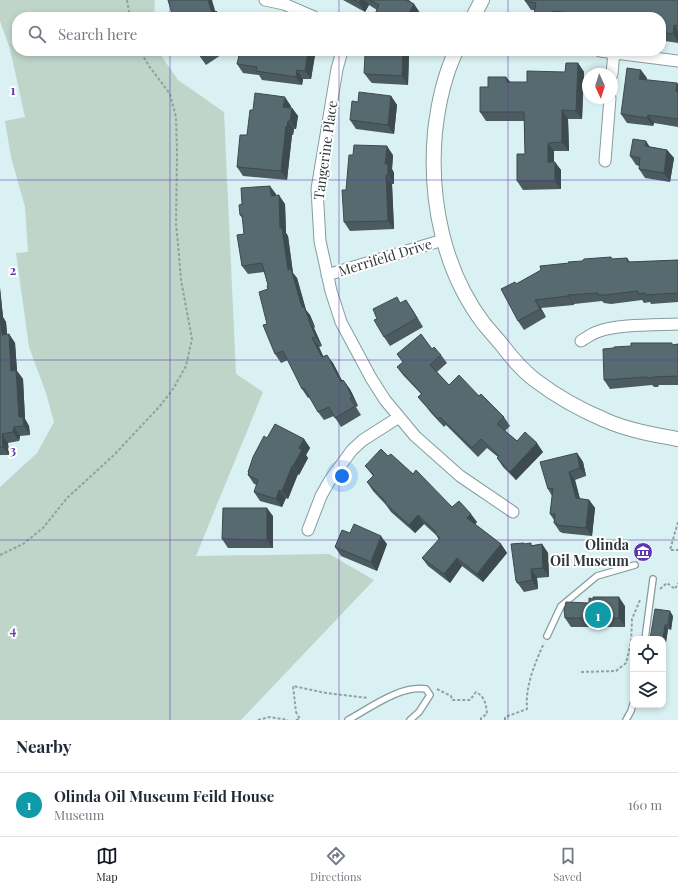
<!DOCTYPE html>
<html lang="en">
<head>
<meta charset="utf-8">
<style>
	:root { --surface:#fff; --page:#f6f6f7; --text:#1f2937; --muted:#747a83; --line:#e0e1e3; --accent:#111827 }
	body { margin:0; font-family:"Playfair Display",serif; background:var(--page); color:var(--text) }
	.controls { position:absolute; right:12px; bottom:12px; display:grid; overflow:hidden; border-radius:8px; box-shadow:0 2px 6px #0003 }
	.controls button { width:36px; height:36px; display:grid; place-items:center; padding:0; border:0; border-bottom:1px solid var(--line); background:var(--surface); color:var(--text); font:20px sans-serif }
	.compass { position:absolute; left:582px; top:68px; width:36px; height:36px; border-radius:50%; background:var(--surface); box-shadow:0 2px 6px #0003; rotate:176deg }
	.you { position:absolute; left:342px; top:476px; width:14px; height:14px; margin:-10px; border:3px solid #fff; border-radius:50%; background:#1a73e8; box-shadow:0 0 0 6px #1a73e833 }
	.badge { display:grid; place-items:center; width:26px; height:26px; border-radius:50%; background:var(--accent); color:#fff; font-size:13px; font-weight:700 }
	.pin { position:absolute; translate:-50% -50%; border:2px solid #fff; box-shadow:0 1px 4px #0006 }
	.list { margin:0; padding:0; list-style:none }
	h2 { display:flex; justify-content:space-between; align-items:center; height:52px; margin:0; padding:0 16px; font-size:17px }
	h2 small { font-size:13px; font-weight:400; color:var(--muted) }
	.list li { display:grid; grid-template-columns:26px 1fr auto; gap:12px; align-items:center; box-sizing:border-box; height:64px; padding:0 16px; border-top:1px solid var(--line) }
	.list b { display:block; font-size:15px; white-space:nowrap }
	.list p { margin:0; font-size:13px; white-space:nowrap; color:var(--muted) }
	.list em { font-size:13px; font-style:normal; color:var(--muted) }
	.icon { flex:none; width:22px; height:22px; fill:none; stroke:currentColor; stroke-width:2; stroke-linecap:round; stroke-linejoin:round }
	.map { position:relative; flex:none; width:678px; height:720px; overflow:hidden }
	.search { position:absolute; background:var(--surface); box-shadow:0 2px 6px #0003; left:12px; right:12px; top:12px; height:44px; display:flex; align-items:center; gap:10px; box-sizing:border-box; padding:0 14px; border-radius:16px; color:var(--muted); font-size:15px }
	.sheet { height:116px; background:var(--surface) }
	nav { display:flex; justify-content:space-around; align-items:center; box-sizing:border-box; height:56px; border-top:1px solid var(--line); background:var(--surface); font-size:11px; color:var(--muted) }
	nav a { display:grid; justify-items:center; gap:2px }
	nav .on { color:var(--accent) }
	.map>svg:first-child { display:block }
	.green { fill:#bfd5ca }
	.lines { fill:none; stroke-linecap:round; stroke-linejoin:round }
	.service-casing { stroke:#869c9e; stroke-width:8 }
	.minor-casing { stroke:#869c9e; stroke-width:13 }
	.tertiary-casing { stroke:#869c9e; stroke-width:16 }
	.path { stroke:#90a1a3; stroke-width:2; stroke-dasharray:3 2; stroke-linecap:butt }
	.service { stroke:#fff; stroke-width:5.5 }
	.minor { stroke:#fff; stroke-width:11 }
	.tertiary { stroke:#fff; stroke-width:14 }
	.wall { fill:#4b5b60 }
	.shaded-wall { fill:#3d4a4e }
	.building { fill:#576a70; stroke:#3d4a4e }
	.grid { fill:none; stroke:#5e36ae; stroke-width:1; stroke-opacity:0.55 }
	.labels { text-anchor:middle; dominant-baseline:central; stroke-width:4; stroke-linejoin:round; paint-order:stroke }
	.street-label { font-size:14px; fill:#2f3839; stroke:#fff }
	.poi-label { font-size:14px; font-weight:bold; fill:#2f3839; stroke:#fff; text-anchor:end }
	.grid-label { font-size:13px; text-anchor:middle; font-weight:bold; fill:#5e36ae; stroke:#fff; stroke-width:4; stroke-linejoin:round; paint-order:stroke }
</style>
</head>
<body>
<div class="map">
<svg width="678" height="720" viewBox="0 0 678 720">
	<rect width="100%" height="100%" fill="#d9f1f3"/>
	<path class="green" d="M0,0h155l-1,17h-137v34h141l20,29 46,32 12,262 27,18 -67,164 133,-2 45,26 -133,140h-241v-233l37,-34 17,-31 -8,-29 -17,-46 -13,-94 12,-1 -3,-45 -14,-50 -6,-36 20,-4 -15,-68 -10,-28z"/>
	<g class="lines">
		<defs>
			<path id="service" d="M547,636l14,-30 36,-30 38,-11
				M645,639l8,-60
				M348,720c22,-12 52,-35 78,-31l4,6 -11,17 -9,8
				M626,720l5,-9 2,-7"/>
			<path id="minor" d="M265,0l19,4 30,13
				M342,51l-5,18 -20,120 3,52 11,50 10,31 30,56 14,22 30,36 45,40 53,36
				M600,51l78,10
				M612,74l2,-22
				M605,161l5,-63
				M327,275l116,-35
				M581,341c5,-3 10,-7 16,-9 19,-8 60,-7 81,-8
				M308,530l13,-34 9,-16 22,-30 11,-10 36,-23"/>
			<path id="tertiary" d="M473,17l9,-17
				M456,51c-12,25 -18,54 -21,81 -6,67 8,138 49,192 6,7 12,14 18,21 9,12 20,25 33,35 21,16 46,30 70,40 22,10 50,15 73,19"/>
		</defs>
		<use href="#service" class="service-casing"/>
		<use href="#minor" class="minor-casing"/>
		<use href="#tertiary" class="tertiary-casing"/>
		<path class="path" d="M127,0l3,17
			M678,522l-8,28h8
			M0,555l23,-11 20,-16 24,-30 47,-43 46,-49 13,-17 13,-23 6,-27 -11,-59 -3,-36 -2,-19 1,-73 -1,-35 -6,-23 -21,-28 -9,-15
			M660,589l7,-6 8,6 3,-6
			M581,672l35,-1 10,-8 5,-20 1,-24 8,-19
			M437,689l14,7 1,4h18l6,-8c9,5 10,12 11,22l-6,4v2
			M258,720l12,-3 18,3
			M296,720l4,-1 -4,-7 -3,-26 33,7 42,5
			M505,720v-3l22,-8c-2,-23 8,-46 17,-66"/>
		<use href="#service" class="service"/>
		<use href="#minor" class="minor"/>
		<use href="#tertiary" class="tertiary"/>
	</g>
	<path class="wall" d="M343,0h66l2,2 3,2 6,9 -3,4h-40l-2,-3 2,-4 -8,-5 -4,7z
		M678,0v43l-13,-2 -4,-6v-18h-124l-3,-3 1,-4h-4l-6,-9z
		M196,51h31l-21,14z
		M371,51h35l3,4 -1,30 -36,-2 -2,-2 -6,-8 7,-18z
		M315,55l-4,24h-8l-1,6 -40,-5 -3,-5 -16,-2 -6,-9z
		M578,63l6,9 -2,47h-14l1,32h-15v11l7,8v19l-38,1 -6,-9 8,-27 -1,-33h-38l-6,-9 8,-25 18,-10 4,5h17l38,-10z
		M647,78l-1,2 32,4v43l-24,-4 -1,3 -26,-3 -6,-9z
		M391,96l6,9 -3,29 -38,-5 -6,-9 8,-18z
		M291,106l-1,2h2l6,8 -2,13h-2l-1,6h-1l-5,45 -44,-4 -6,-9 10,-32 6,-25z
		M651,147l16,3 7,8 -4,24 -25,-4 -6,-9v-3l-3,-1 -6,-9z
		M393,155l-1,14 2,4v11h-2l2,45 -44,2 -6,-9 2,-32z
		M276,194v1l9,9 1,29 2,3 5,37 4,5 9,32 4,5 5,12 -1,1 8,18 -3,1 4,10 10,6 9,18 1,-1 9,13 6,13 -2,1 5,8 -20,12 -7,-11 -10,4 -6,-8 -8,-15 -2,1 -6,-9 -14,-29 -7,3 -6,-9 -8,-30 1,-39 -4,-13 -16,2 -6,-8 2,-32 -1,-15 -3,-4z
		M627,258l3,4 48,-2v42l-27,2 -1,-2 -6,1 -2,-3 -31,4 -7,-1 -2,-2 -28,3v1l-33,3 5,9 -22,13 -6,-9 -2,-37 97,-25z
		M0,288l3,29 3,5 1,13 2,-1 6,9 2,28 6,8 2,40 4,7 1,9 -10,1 -1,5 -11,2 1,12h-9z
		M401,303l11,6 11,18 -33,19 -6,-9z
		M678,344v41h-19l-1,2h-4l-2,-2 -42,4 -6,-9 69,-35z
		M432,349l9,6 6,8 -10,9 12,13 30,11 25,21 6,9 -5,5 12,10 26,11 -27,28 -13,-13 -6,-9 1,-1 -11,-9 -9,9 -32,-32 -2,2 -13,-14 -6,-8 -7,-8 3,-3 -18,-19 -6,-8 6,-5 -6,-8z
		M267,438l37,1 6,9 -4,7 2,3 -9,17 -1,-1 -10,25 -2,-1 -4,9 -22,-6 -6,-9 3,-7 -3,-1 -6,-9 1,-2 -1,-1z
		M577,453l6,9 3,14 -11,4 5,19 9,1 6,8 -3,28 -30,-3 -1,-1h-1l-6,-9v-3l-4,-6 2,-18 -4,-7z
		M388,456l25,18 39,33 25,15 -2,2 26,20 6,9 -24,29 -21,-16 -12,17 -22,-17 -6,-8 17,-18 -3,-5 -12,-11 -9,9 -24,-21 -5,-7 -13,-14 -6,-9 6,-6 -8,-10z
		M273,516v32h-45l-6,-9z
		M350,533l37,11 -10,27 -36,-15 -6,-9z
		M524,543v1l9,1 9,-1 6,9 1,24 -12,1 1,11 -14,3 -8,-11z
		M589,603l36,3v21h-54l-6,-9z
		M673,616l-2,14 -3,-1 -3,20h-2v-10h-13z"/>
	<path class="shaded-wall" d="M208,0h4l5,17 -5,-3z
		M361,0h4l4,5 -4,7 -6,-9z
		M414,4l6,9 -3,4h-10z
		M553,11l4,6h-3l-1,-1z
		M674,25l4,5v12l-5,-8z
		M308,51h4l3,4 -4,24 -6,-8z
		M403,51h3l3,4 -1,30 -6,-9z
		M578,63l6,9 -2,47 -6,-8z
		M297,70l6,9 -1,6 -6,-8z
		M641,70l6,8 -2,10 -6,-9z
		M506,77l7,8 -6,-3z
		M677,83l1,1v10l-2,-3z
		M391,96l6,9 -3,29 -6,-9z
		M285,97l6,9 -2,9 -6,-8z
		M292,108l6,8 -2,13 -6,-8z
		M562,110l6,9 1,32 -7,-9z
		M648,115l6,8 -1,3 -6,-8z
		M288,121l6,8 -1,6 -6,-8z
		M286,126l6,9 -5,45 -6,-9z
		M646,141l6,9 -7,-4z
		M548,143l6,8v19l-6,-8z
		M387,146l6,9 -1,14 2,4v11l-6,-9 -3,-11z
		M667,150l7,8 -4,24 -6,-9z
		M555,162l6,8v19l-6,-8z
		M386,175l6,9 2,45 -6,-8z
		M270,186l6,8 1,10 -6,-8z
		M279,195l6,9 1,29 2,3 5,37 4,5 9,32 4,5 5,12 -13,-20 -14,-37 -8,-42z
		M0,288l3,29 3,5 2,22 -6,-9 -2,-17z
		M568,295l6,9v1l-6,-9z
		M406,300l6,9 11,18 -6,-9z
		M535,300l6,8 5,9 -6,-8z
		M308,319l6,9 8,18 -6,-9z
		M9,334l6,9 2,28 6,8 2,40 4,7 1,9 -6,-9 -5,-9 -8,-46z
		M312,338l7,9 9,19 -6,-9z
		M327,355l6,8 14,27 -6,-8z
		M343,380l7,9 8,17 -6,-9z
		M14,427l6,9 -1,5 -6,-9z
		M2,434l6,9 1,12 -6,-8z
		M304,439l6,9 -4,7 2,3 -9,17 -6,-9 6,-18z
		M537,443l6,9 -27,28 -6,-8z
		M577,453l6,9 3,14 -6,-8z
		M292,466l6,8 -10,25 -6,-8z
		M569,472l6,8 7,27 -6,-9z
		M279,490l7,8 -4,9 -6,-8z
		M589,500l6,8 -3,28 -6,-8z
		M267,508l6,8v32l-6,-8z
		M471,514l6,8 -4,5 -6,-9z
		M418,515l6,9 -9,9 -6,-8z
		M381,536l6,8 -10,27 -6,-9z
		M501,544l6,9 -24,29 -6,-8z
		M542,544l6,9 1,24 -6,-9z
		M457,558l5,8 -12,17 -6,-9z
		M531,569l6,9 1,11 -6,-9z
		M619,597l6,9v21l-6,-9z
		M670,611l3,5 -2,14 -3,-5z
		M665,625l3,4 -3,20 -2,-2v-8z"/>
	<path class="building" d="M168,0h40l4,14 4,-3 2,2 1,-1 3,5h-49z
		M353,0h8l-2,3z
		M370,0h36l8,4 -7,13h-26l-6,-3 4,-9z
		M525,0h153v26l-4,-1 -1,9 -12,-2v-15h-61l-14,-2v2h-14l1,-4 -20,-2v5l-19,-2 2,-11 -11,-2z
		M196,51h11l-7,5z
		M240,51h68l-3,20 -8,-1 -1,7 -40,-6 1,-4 -20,-3z
		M371,51h32l-1,25 -36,-2 -2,-1 1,-18h6z
		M566,63h12l-2,48 -14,-1v32l-14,1v19h7v19h-38v-27h8l-1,-42h-44v-25h8v-10h18l1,5h20v-11l38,1z
		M627,68l14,2 -2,9 38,4 -1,8 2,1v27l-30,-4 -1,3 -26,-4z
		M359,92l32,4 -3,29 -38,-5 2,-19 6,1z
		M255,93l30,4 -2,10 9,1 -2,13h-2l-1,6 -1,-1 -5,45 -44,-4 3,-32h7l3,-25h3z
		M633,139l13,2 -1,5 22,4 -3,23 -25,-4 1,-11 -10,-2z
		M354,145l33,1 -2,18h3v11h-2l2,46 -44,1 -2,-32h4l3,-35h4z
		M270,186l1,10 8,-1 1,33h2l6,42 3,-1 11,38h2l5,12h-1l8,18 -4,1 10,19 5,-2 14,27 2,-2 3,4 6,13 -2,1 5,8 -20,12 -6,-11 -11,5 -14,-24 -2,1 -19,-38 -8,3 -12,-29 4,-1 -8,-32 9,-3 -1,-3 1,-1 -6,-22 -20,3 -5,-31 7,-1 -2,-19h-2l-1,-10 3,-1 -1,-16z
		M611,257l1,2 15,-1 1,4 50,-2v33l-33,2v-2l-7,1v-3l-33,4h-7v-2l-30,2v1l-33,4 5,9 -22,12 -17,-32 14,-7 1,2 25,-14 -1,-4 29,-3 -1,-1 14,-1 2,-2z
		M397,297l3,6 6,-3 11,18 -33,19 -10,-17 3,-1 -4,-10z
		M0,314l2,21 7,-1 2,37 5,-1 3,47h4l1,9 -10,1 -1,5 -11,2 1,13h-3z
		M421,334l11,15 2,-2 7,8 -11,10 19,20 10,-10 20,21 2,-2 23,23 -7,7 20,17 8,-9 12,11 -27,29 -13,-14 2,-2 -18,-17 -9,9 -32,-31 -2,2 -13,-14 -7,-8 4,-3 -25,-27 6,-5 -6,-8z
		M631,343h41v2l6,-1v32l-25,1 -1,1h-4l-2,-1 -42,3 -1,-31 11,-1v-1l17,-1z
		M275,424l29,15 -5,9 3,2 -9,16h-1l-10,25 -3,-1 -3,9 -22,-7 4,-12 -10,-5 1,-3h-1l5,-15 11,-21 3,2z
		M381,449l7,7 3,-2 22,20 3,-4 36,37 7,-6 12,13 -4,4 34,26 -24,30 -20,-16 -13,16 -22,-16 18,-20 -5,-5 1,-1 -18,-17 -9,10 -24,-22 1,-1 -19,-20 7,-7 -9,-9z
		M577,453l3,15 -11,4 7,26 13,2 -3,28 -30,-3 1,-2h-3l1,-9h-5l3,-26 -5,1 -8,-27z
		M223,508h44v32l-45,-1z
		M354,524l27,12 -10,26 -36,-15 7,-17 8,3z
		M524,543v1l7,-1v3l11,-2 1,24 -12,1 1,11 -15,3v-2h-1l-5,-37z
		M593,597h26v21h-54l-1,-8 2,-8 23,1v-5l4,1z
		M655,609l15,2 -2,14h-3l-2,14h-13z"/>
	<path class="grid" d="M170,0v17M339,0v17M508,0v17M170,51v669M339,51v669M508,51v669M0,180h678M0,360h678M0,540h678"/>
	<defs>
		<symbol id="museum-disc" viewBox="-11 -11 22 22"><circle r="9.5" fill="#5e36ae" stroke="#fff"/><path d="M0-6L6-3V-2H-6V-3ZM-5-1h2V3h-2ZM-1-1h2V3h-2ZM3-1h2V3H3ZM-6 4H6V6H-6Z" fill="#fff"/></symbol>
	</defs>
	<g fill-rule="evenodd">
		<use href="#museum-disc" x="632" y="541" width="22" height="22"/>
	</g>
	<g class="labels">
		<g class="street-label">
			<text transform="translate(325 150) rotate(-82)">Tangerine Place</text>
			<text transform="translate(385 257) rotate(-17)">Merrifeld Drive</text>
		</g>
		<g class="poi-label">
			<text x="629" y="544">Olinda<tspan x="629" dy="16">Oil Museum</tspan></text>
		</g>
	</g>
	<g class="grid-label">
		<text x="13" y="95">1</text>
		<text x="13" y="275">2</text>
		<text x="13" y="455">3</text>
		<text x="13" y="635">4</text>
	</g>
</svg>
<div class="controls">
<button><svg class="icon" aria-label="locate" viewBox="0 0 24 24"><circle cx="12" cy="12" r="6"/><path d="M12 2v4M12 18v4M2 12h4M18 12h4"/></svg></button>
<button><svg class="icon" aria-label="layers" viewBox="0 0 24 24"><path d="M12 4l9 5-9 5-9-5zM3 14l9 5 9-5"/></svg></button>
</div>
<svg class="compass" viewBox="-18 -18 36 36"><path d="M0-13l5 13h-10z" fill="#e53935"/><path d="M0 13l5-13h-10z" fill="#747a83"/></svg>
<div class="you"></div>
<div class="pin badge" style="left:598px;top:615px;background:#0f9aa8">1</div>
<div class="search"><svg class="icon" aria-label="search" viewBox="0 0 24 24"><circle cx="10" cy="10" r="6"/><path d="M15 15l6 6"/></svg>Search here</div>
</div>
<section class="sheet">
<h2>Nearby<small></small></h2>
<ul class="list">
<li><span class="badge" style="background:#0f9aa8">1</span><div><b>Olinda Oil Museum Feild House</b><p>Museum</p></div><em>160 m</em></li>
</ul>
</section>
<nav>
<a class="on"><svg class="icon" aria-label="map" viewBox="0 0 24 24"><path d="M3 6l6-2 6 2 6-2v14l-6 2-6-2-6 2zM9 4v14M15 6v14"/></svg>Map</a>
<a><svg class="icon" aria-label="directions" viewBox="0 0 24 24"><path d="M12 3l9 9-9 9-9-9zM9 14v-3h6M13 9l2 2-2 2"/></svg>Directions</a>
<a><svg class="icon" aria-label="saved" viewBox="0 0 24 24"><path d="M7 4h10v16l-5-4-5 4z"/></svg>Saved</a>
</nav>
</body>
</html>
